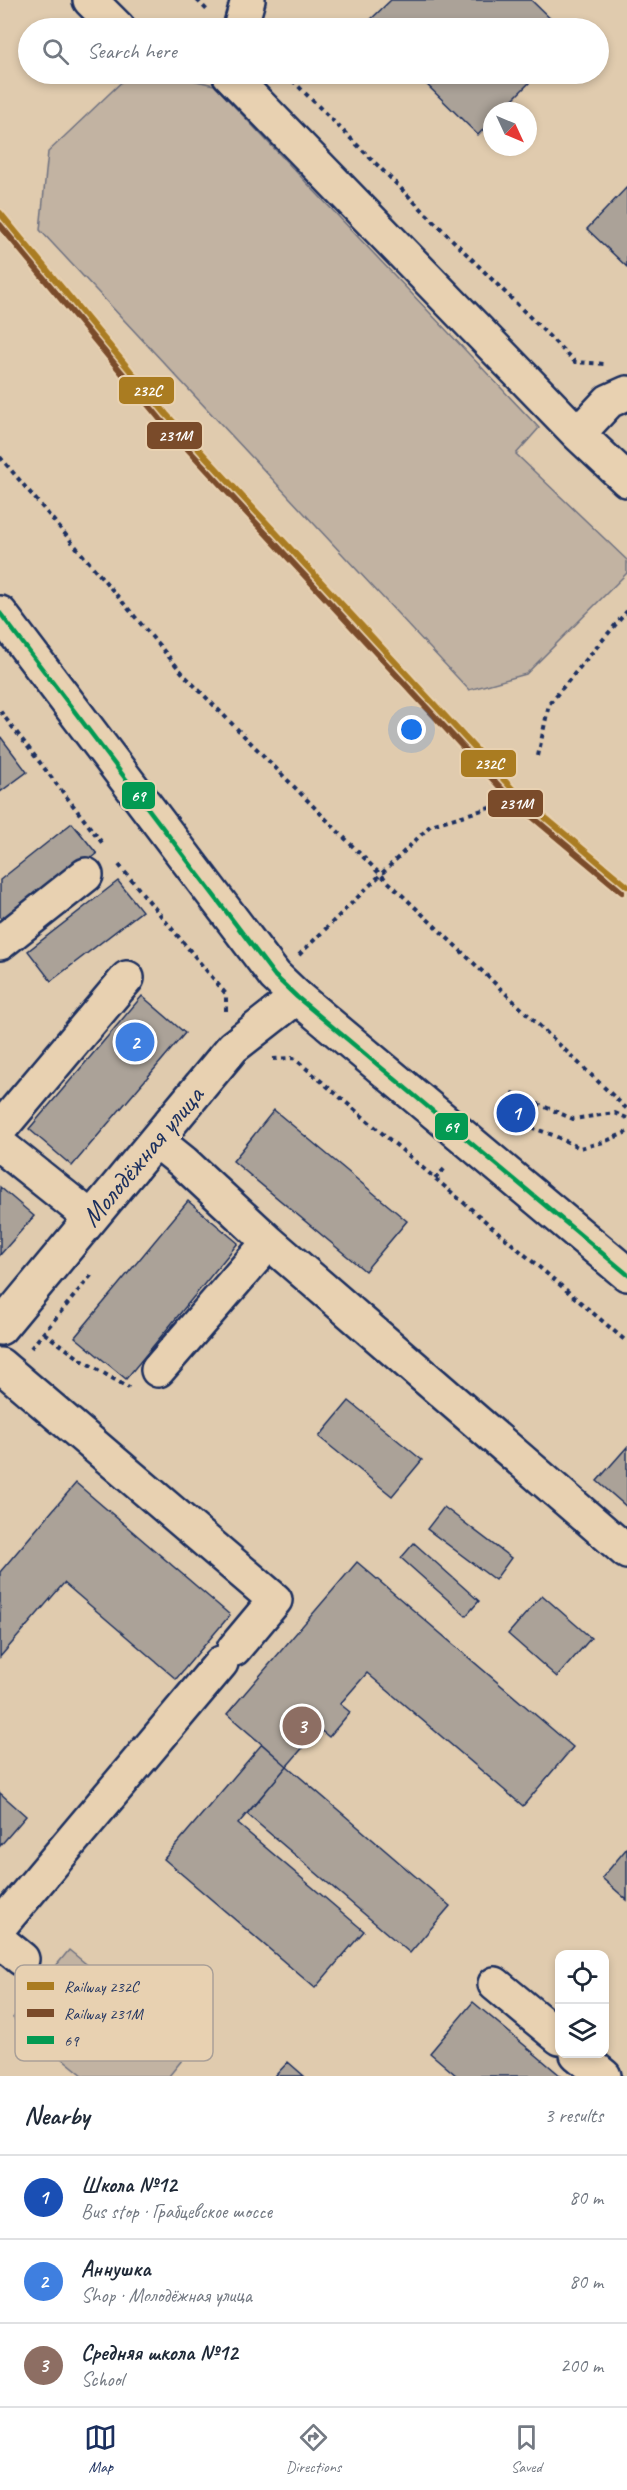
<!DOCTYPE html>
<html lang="en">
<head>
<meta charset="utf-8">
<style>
	:root { --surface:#fff; --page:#f2f2f3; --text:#1f2937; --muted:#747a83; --line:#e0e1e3; --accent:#1b2f5e }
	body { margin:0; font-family:Caveat,sans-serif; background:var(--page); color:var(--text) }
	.controls { position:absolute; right:18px; bottom:18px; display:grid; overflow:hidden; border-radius:12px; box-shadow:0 3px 9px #0003 }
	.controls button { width:54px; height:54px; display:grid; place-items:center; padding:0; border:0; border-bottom:2px solid var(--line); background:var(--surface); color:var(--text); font:30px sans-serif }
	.compass { position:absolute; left:483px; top:102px; width:54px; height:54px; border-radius:50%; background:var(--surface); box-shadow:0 3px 9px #0003; rotate:134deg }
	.you { position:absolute; left:412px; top:730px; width:21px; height:21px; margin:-15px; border:4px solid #fff; border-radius:50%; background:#1a73e8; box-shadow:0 0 0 9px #1a73e833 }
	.badge { display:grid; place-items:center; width:39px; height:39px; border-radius:50%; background:var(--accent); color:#fff; font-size:20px; font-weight:700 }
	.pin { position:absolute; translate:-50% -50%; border:3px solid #fff; box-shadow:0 2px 6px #0006 }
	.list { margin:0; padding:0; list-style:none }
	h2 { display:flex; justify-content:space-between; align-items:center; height:78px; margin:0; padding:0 24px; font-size:26px }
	h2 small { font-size:20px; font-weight:400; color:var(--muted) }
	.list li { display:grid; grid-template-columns:39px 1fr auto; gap:18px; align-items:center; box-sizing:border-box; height:84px; padding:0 24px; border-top:2px solid var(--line) }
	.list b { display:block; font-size:22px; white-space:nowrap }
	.list p { margin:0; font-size:20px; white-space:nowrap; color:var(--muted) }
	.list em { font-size:20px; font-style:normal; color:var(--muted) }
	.icon { flex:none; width:33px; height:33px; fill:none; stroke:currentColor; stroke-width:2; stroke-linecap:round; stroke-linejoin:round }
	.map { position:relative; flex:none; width:627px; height:2076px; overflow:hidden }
	.search { position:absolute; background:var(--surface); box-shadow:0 3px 9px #0003; left:18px; right:18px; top:18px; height:66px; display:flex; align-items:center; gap:15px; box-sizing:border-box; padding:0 21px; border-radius:33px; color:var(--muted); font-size:22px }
	.sheet { height:330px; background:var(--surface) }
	nav { display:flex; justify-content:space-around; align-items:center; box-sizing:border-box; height:84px; border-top:2px solid var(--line); background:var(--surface); font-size:16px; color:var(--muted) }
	nav a { display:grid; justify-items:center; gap:3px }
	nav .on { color:var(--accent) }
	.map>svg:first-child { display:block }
	.green { fill:#c2b3a2; stroke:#6e7180; stroke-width:1.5 }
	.building { fill:#aba298; stroke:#1b2f5e; stroke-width:1.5 }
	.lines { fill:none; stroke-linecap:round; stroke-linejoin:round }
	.minor-casing { stroke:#1b2f5e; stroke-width:38 }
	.major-casing { stroke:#1b2f5e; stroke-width:38 }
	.path { stroke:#1b2f5e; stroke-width:4; stroke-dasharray:4.5 4.5; stroke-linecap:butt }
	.minor { stroke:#e8d1b1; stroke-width:33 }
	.major { stroke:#e8d1b1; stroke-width:33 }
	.bus-1-casing { stroke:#e8d1b1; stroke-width:9 }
	.bus-1 { stroke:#039a52; stroke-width:4.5 }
	.rail-1-casing { stroke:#e8d1b1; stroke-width:10 }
	.rail-2-casing { stroke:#e8d1b1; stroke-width:10 }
	.rail-1 { stroke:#aa7c21; stroke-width:6 }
	.rail-2 { stroke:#7a4b2a; stroke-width:6 }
	.labels { text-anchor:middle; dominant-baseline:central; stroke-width:6; stroke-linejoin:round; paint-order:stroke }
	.street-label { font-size:28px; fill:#1b2f5e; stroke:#e8d1b1 }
	.key { fill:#e8d1b1; stroke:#aaa098; stroke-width:1.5 }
	.key-label { font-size:16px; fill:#1b2f5e }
	.line-badge { stroke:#e8d1b1; stroke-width:2 }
	.badge-label { font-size:16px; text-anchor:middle; font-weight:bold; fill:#fff }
</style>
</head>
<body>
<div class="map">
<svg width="627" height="2076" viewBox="0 0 627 2076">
	<rect width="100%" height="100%" fill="#e0cbae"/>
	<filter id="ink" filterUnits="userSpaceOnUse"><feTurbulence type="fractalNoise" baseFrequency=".0167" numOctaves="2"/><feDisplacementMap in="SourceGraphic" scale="12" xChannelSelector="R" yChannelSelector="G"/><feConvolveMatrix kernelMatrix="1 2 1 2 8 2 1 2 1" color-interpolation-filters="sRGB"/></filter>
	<g filter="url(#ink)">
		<path class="green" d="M130,74h36l48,11 325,343 -23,26 111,106v13l-101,101 -57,16 -429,-460 8,-78z
			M69,1950l122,99 -22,27h-85l-71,-58z"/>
		<path class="building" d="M391,0h140l29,28h-189l-5,-4z
			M416,74h122l-37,37h-9v9l-14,15z
			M627,187v80l-40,-38z
			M0,736l27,36 -27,20z
			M72,823l25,31 -91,71 -6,-8v-37z
			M118,881l24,30 -91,70 -23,-30z
			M142,996l43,37 -113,133 -43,-37z
			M274,1110l133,111 -42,50 -132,-110z
			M0,1187l34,29 -34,39z
			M188,1201l50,42 -112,136 -51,-42z
			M349,1401l73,59 -30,36 -73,-59z
			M627,1447v60l-30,-26z
			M76,1483l154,132 -54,64 -112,-96 -64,74v-85z
			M444,1507l67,51 -16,22 -68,-51z
			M414,1543l65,58 -13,15 -65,-58z
			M357,1562l216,185 -50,59 -156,-133 -27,31 10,8 -21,25 -10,-8 -32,37 -60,-52z
			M542,1595l49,43 -34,39 -49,-43z
			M262,1744l25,22 -49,58 126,107 -49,57 -151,-129z
			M287,1766l163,140 -40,47 -163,-139z
			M0,1793l26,23 -26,30z
			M627,1848v52l-25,-22z
			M473,2002l88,74h-104l-27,-23z
			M288,2062l16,14h-29z"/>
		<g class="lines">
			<defs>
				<path id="minor" d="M90,0l28,28
					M240,28l8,-28
					M229,74l349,360 49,46
					M578,434l31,-33 18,-8
					M0,943l86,-68
					M0,1129l127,-151
					M157,1141l26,21 86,80 358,310
					M0,1145l90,72
					M0,1328l233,-281 64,-50
					M0,1365l275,235 -41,49
					M158,1370l111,-128
					M0,1926l221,-263
					M0,1941l22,18
					M495,1984l65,54
					M577,2054l27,22"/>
				<path id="major" d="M0,613l275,363 22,21 330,277"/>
			</defs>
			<use href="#minor" class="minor-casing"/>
			<use href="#major" class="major-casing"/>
			<path class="path" d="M197,0l12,12
				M286,74l289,288 30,2
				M0,457l185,219 195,198 247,235
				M0,711l103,133
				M538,756l11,-52 78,-93
				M119,865l107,129v17
				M299,955l132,-130 62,-18
				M273,1059l21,-1 333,284
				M627,1118l-12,-5 -42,6 -60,-26 -9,11 26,23 23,8 27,13 24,-6 23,-10
				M435,1179l12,-13
				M44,1333l39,28 46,27
				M31,1348l62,-75"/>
			<use href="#minor" class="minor"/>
			<use href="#major" class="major"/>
			<defs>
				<path id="bus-1" d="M0,613l275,363 22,21 330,277"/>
			</defs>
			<use href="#bus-1" class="bus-1-casing"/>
			<use href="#bus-1" class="bus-1"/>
			<defs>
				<path id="rail-1" d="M0,213l166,201 351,380 110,92"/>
				<path id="rail-2" d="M0,225l160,194 351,380 111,93"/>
			</defs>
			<use href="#rail-1" class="rail-1-casing"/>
			<use href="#rail-2" class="rail-2-casing"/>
			<use href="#rail-1" class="rail-1"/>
			<use href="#rail-2" class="rail-2"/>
		</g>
	</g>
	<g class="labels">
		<g class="street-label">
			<text transform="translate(142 1156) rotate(-50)">Молодёжная улица</text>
		</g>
	</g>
	<rect x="15" y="1965" width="198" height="96" rx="9" class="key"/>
	<rect x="27" y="1982" width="27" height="8" fill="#aa7c21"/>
	<rect x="27" y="2009" width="27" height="8" fill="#7a4b2a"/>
	<rect x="27" y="2036" width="27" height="8" fill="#039a52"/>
	<g class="key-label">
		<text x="64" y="1992">Railway 232C</text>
		<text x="64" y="2019">Railway 231М</text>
		<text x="64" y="2046">69</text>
	</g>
	<g class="line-badge">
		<rect x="118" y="376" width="57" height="29" rx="6" fill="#aa7c21"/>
		<rect x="146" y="421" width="57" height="29" rx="6" fill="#7a4b2a"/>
		<rect x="460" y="749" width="57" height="29" rx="6" fill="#aa7c21"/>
		<rect x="121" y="781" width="35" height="29" rx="6" fill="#039a52"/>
		<rect x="487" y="789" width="57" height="29" rx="6" fill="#7a4b2a"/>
		<rect x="434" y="1112" width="35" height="29" rx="6" fill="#039a52"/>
	</g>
	<g class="badge-label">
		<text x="147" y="396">232C</text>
		<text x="175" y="441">231М</text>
		<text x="489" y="769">232C</text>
		<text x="138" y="801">69</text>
		<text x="516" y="809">231М</text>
		<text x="451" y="1132">69</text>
	</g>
</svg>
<div class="controls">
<button><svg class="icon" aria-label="locate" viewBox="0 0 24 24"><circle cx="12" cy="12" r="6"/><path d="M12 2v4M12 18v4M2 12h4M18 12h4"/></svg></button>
<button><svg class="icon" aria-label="layers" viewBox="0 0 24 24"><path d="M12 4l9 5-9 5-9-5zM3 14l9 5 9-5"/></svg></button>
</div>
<svg class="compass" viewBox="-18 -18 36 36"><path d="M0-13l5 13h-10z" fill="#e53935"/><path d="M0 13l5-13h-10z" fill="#747a83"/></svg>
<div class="you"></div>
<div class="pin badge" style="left:516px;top:1113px;background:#1a4fb4">1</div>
<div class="pin badge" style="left:135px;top:1042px;background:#3f7fe0">2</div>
<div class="pin badge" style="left:302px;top:1726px;background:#8d6e63">3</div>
<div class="search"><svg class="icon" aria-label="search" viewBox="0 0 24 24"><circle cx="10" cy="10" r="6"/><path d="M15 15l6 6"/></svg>Search here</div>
</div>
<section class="sheet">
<h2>Nearby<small>3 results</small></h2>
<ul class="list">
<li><span class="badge" style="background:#1a4fb4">1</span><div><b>Школа №12</b><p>Bus stop · Грабцевское шоссе</p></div><em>80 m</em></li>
<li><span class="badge" style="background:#3f7fe0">2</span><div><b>Аннушка</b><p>Shop · Молодёжная улица</p></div><em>80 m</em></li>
<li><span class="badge" style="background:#8d6e63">3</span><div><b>Средняя школа №12</b><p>School</p></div><em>200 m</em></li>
</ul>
</section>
<nav>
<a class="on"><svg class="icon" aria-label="map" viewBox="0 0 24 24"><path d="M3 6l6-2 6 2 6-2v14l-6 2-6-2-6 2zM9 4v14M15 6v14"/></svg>Map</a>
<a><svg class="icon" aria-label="directions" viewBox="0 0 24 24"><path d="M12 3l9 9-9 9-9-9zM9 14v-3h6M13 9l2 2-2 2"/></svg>Directions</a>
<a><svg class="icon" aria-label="saved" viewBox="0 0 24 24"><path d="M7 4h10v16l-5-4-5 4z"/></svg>Saved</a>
</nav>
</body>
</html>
